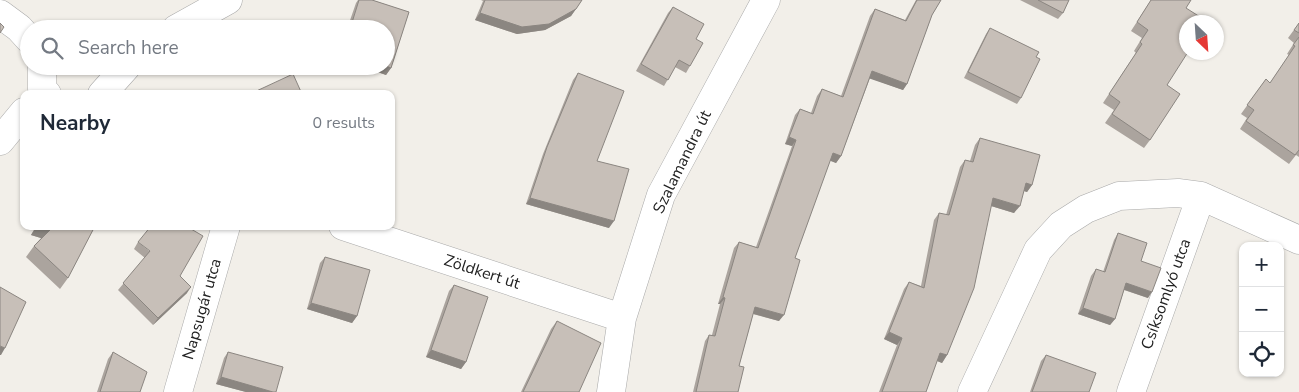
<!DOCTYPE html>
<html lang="en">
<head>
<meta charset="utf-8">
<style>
	:root { --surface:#fff; --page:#f6f6f7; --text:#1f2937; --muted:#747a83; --line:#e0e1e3 }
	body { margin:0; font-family:"Nunito Sans",sans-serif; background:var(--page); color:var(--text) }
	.controls { position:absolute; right:15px; bottom:15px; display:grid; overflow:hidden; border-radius:10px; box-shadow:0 1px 4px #0004 }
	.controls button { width:45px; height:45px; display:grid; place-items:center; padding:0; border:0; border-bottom:1px solid var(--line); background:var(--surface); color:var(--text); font:25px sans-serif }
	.compass { position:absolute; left:1179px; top:15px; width:45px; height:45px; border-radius:50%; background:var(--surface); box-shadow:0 1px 4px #0004; rotate:155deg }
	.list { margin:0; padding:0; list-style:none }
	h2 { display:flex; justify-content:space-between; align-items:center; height:65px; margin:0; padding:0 20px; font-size:21px }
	h2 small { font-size:16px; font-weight:400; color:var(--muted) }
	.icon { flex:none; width:28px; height:28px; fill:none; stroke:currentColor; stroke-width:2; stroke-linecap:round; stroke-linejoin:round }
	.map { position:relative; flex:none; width:1299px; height:392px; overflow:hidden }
	.search { position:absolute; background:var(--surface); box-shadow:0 1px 4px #0004; left:20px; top:20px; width:375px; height:55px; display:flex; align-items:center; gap:12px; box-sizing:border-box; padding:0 18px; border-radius:28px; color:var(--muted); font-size:19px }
	.panel { position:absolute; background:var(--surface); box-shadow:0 1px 4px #0004; left:20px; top:90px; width:375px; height:140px; border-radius:10px }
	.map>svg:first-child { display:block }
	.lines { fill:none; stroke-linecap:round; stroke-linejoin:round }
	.street-casing { stroke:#a9a9a9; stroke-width:29 }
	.street { stroke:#fff; stroke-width:28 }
	.wall { fill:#aba49e }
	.shaded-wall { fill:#8b8681 }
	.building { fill:#c7bfb8; stroke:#8b8681 }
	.labels { text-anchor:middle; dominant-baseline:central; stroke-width:4; stroke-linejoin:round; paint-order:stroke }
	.street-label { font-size:16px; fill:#222; stroke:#fff }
</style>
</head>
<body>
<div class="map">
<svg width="1299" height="392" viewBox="0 0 1299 392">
	<rect width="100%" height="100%" fill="#f2efe9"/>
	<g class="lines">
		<defs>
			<path id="street" d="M0,14l19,14 10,11
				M176,29l52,-29
				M42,66v23l5,5
				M102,94l25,-28
				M0,141l24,-29
				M343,226l279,92
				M178,392l48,-166
				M611,392l11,-74 39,-123 105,-195
				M972,392l66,-142 23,-25 25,-16 33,-13 59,-3 23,3 98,44
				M1131,392l70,-196"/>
		</defs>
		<use href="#street" class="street-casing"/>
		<use href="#street" class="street"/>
	</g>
	<path class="wall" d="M358,0h14l37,12 -18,56 -5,7 -25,-9h25v-37h-39l9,-26z
		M481,0h101l-11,16 -26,14 -28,4 -42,-14 8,-19z
		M916,0h25l-9,15 -25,69 -4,6 -33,-12 -29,78 -5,7 -6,-3 -35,98 -16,63 -26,-7 -14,52 -1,26h-45l12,-51 4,-6h3l8,-31h-2l16,-56 5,-6 17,5 36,-101 -7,-2 10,-29 5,-6 11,4 6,-17 5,-7 19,7 29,-80 5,-7 30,11z
		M1020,0h49l-6,13 -5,6z
		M1151,0l35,8 -19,77 -17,55 -6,8 -39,-25 9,-13 -11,-7 33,-50 -2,-2 8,-13 -11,-7z
		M673,7l23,32 -6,27 -4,7 -11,-6 -11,19 -28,-15 32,-58z
		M1299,23v134l-3,-2 -7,9 -49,-35 7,-11 -6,-4 25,-35 4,4 19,-28 -2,-1 7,-11 -6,-5z
		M990,28l31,70 -4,6 -53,-26 22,-44z
		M578,73l19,88 12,67 -83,-24 17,-50 30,-74z
		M980,138l52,47 -5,7 -3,-1 -10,22 -23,-7 -44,149 -5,8 -5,-2 -11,31h-47l18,-47 -13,-6 20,-50 5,-7 12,4 13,-66 5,-7 7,2 14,-48 5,-7 5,1 5,-16z
		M36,226h59l-27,52 -8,11 -34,-32 8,-11 7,-8 -10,-3z
		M1118,233l23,28 7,37 -24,-8 -9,29 -5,6 -32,-11 13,-38 5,-7 7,3 11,-32z
		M138,242l42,34 7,17 -34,32 -35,-35 27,-32 -11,-9z
		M325,257l32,59 -5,7 -45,-14 13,-46z
		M454,285l12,77 -5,7 -35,-12 23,-66z
		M557,321l22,71h-58l30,-63z
		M113,352l27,40h-43l11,-33z
		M228,352l48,40h-30l-30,-8 8,-26z
		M1046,355l43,37h-59l11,-31z"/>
	<path class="shaded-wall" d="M576,9l-5,7 -26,14 -28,4 -42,-14 5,-7z
		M361,66h25l5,2 -5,7z
		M872,71l35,13 -4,6 -35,-12z
		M789,137l7,3 -4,6 -7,-2z
		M833,153l8,3 -5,7 -8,-3z
		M1026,183l6,2 -5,7 -6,-2z
		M530,198l84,23 -5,7 -83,-24z
		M993,198l27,8 -6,7 -26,-8z
		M37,226h10l5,2 -8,11 -13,-4z
		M1126,283l26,9 -4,6 -26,-9z
		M191,287l-4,6 -34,32 5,-7z
		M723,297l2,1 -5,6h-2z
		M311,303l46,13 -5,7 -45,-14z
		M755,307l29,8 -5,6 -29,-8z
		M1083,308l32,11 -5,6 -32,-11z
		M889,332l13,6 -5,7 -13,-6z
		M0,346l5,2 -4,7h-1z
		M431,350l35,12 -5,7 -35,-12z
		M940,353l7,2 -5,8 -7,-3z
		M221,377l52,15h-27l-30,-8z"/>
	<path class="building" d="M359,0h13l37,12 -18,56 -5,-2v-37h-36z
		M485,0h97l-6,9 -27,15 -27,3 -42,-14z
		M917,0h24l-9,15 -25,69 -35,-13 -31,85 -8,-3 -38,105 5,2 -16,55 -29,-8 -16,59 5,1 -6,25h-42l13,-57 6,1 10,-38 -2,-1 16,-55 19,6 38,-108 -7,-3 11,-28 13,5 9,-25 21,8 32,-88 31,12z
		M1038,0h31l-6,13z
		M1151,0h40l-5,8 22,14h-22v30h2l-21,33 13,9 -30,46 -38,-26 8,-12 -11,-8 33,-50 -2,-2 8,-12 -11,-8z
		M673,7l31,17 -8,15 7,4 -13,23 -11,-6 -11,20 -27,-16z
		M0,23l4,4 -4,6z
		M1299,23v10l-5,-3z
		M990,28l49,24 -3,5 4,2 -19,39 -53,-26z
		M1299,37v113l-4,5 -49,-34 8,-11 -7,-5 19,-26 4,4 25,-37 -2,-1z
		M578,73l46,18 -27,70 32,8 -15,52 -84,-23 17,-51z
		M293,74l9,20h-52z
		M980,138l60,17 -8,30 -6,-2 -6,23 -27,-8 -19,90 -27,67 -7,-2 -14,39h-44l20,-54 -13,-6 20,-50 15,6 15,-75 10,2 16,-55 8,2z
		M47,226h48l-27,52 -34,-32 18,-18z
		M151,226h35l17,10 -23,40 11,11 -33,31 -35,-35 27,-32 -12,-9z
		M1118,233l29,10 -6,18 20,7 -9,24 -26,-9 -11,36 -32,-11 13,-39 9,3z
		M325,257l45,13 -13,46 -46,-13z
		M454,285l34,12 -22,65 -35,-12z
		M0,287l26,15 -21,46 -5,-2z
		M557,321l44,22 -22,49h-56z
		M113,352l34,20 -7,20h-40z
		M228,352l55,15 -7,25h-3l-52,-15z
		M1046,355l50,18 -7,19h-57z"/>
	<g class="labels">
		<g class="street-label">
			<text transform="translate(682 162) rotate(-64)">Szalamandra út</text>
			<text transform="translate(482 272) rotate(18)">Zöldkert út</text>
			<text transform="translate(1166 294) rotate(-70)">Csíksomlyó utca</text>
			<text transform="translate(202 309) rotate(-74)">Napsugár utca</text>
		</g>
	</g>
</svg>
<div class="controls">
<button>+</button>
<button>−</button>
<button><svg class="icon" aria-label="locate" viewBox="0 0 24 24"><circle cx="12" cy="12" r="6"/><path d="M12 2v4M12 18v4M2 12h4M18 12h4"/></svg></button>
</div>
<svg class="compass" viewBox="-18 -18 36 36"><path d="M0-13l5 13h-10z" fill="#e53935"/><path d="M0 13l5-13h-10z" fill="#747a83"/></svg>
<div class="search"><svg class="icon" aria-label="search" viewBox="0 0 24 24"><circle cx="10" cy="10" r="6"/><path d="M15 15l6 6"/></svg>Search here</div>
<section class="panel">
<h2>Nearby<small>0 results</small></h2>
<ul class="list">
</ul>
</section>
</div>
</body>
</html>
